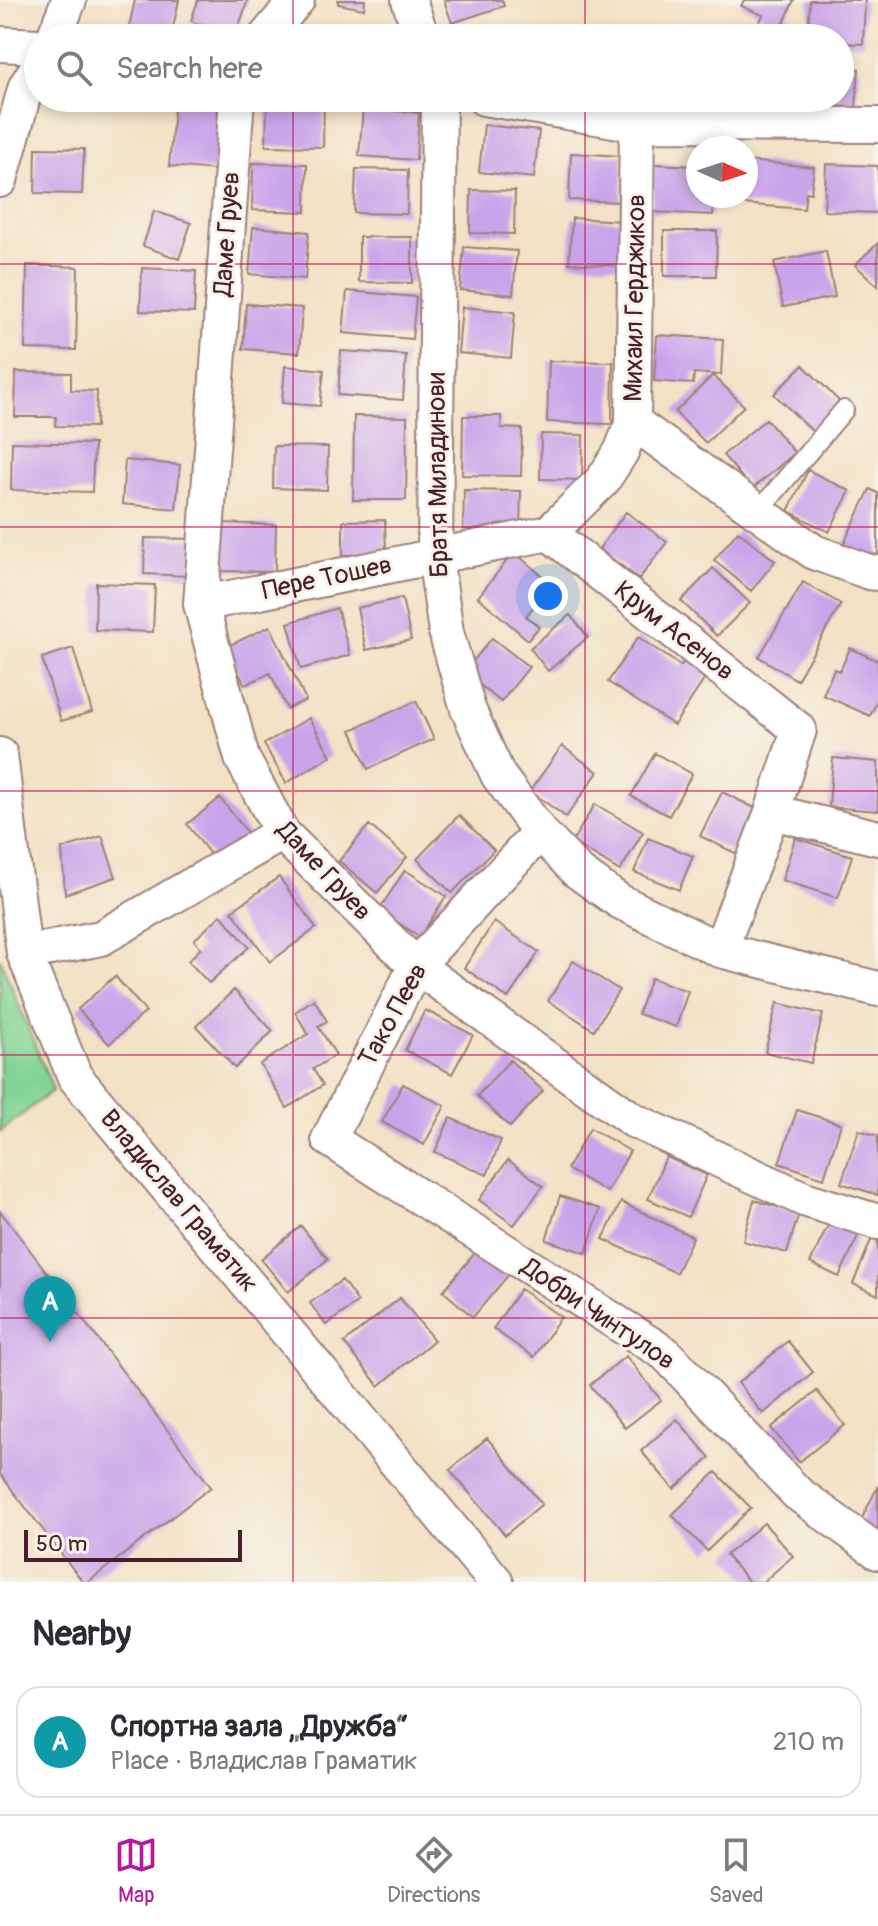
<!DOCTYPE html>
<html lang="en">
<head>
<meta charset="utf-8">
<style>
	:root { --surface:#fff; --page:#f2f2f3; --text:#2b2b33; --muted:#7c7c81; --line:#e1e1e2; --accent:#b5179e }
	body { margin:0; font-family:Pangolin,sans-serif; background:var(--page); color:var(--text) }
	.compass { position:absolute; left:686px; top:136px; width:72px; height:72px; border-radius:50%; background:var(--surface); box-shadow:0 4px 12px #0003; rotate:93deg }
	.scale { position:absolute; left:24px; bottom:20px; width:218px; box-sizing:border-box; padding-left:8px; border:4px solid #4a1f2b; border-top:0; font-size:22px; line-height:28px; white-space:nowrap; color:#4a1f2b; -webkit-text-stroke:6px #f7f3e8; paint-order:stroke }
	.you { position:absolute; left:548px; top:596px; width:28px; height:28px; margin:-20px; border:6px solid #fff; border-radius:50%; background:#1a73e8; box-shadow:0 0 0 12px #1a73e833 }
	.badge { display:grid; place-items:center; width:52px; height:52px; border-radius:50%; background:var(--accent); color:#fff; font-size:26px; font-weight:700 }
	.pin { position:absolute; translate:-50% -66px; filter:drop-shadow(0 2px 4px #0008) }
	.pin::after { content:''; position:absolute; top:42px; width:28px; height:24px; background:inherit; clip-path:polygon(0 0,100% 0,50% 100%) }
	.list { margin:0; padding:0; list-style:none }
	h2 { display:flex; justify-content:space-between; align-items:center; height:104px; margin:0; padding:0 32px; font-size:34px }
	h2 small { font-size:26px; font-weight:400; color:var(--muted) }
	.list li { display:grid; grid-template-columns:52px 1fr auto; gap:24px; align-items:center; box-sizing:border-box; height:112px; margin:0 16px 16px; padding:0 16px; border:2px solid var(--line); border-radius:24px }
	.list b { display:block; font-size:30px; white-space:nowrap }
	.list p { margin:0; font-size:26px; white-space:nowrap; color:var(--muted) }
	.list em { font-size:26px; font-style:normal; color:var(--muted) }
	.icon { flex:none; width:44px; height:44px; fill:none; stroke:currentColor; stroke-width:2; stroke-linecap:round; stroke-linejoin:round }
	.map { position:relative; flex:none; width:878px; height:1582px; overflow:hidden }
	.search { position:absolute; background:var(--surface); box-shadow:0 4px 12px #0003; left:24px; right:24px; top:24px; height:88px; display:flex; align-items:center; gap:20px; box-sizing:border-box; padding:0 28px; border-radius:44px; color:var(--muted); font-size:30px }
	.sheet { height:232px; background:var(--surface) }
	nav { display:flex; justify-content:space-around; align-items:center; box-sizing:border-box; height:112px; border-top:2px solid var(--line); background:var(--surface); font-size:22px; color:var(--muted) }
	nav a { display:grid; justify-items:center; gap:4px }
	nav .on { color:var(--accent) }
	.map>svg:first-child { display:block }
	.green { fill:#83d495; stroke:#667a60; stroke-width:2 }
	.building { fill:#c9a4ea }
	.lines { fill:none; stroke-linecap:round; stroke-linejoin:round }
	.service-casing { stroke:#9e8078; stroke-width:22 }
	.minor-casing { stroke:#9e8078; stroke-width:38 }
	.service { stroke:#fff; stroke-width:18 }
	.minor { stroke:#fff; stroke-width:34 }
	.grid { fill:none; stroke:#c2185b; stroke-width:2; stroke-opacity:0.55 }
	.labels { text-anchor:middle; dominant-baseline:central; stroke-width:6; stroke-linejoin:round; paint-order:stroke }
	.street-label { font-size:26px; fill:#4a1f2b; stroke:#f7f3e8 }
</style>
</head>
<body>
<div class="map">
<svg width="878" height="1582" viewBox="0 0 878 1582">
	<rect width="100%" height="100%" fill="#f7f3e8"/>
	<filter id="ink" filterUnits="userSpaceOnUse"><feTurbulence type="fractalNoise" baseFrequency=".0125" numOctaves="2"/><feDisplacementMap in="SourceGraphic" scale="16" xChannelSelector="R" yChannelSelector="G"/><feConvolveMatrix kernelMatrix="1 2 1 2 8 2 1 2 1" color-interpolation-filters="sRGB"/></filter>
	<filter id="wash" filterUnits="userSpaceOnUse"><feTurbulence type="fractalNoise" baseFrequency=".006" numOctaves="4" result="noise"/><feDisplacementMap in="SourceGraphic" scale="32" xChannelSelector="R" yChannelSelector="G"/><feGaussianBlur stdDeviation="1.8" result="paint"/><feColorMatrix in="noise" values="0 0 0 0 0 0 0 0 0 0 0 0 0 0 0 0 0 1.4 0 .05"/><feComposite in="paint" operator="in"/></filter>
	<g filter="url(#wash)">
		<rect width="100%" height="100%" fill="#f2e1c4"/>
		<path class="green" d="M0,958l53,132 -53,42z"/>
		<g id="blocks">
			<path class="building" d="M135,0h44l-8,37 -42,-10z
				M198,0h50l-13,37 -44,-16z
				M338,0h27l-1,9 -26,-5z
				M444,0h58l2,6 -52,17z
				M744,0h50l-16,37 -21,-9 6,-13 -22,-9z
				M810,0h55l-2,44 -23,-1v-5h-32z
				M484,31l50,2v5h-51z
				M840,67l19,2 -4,51 -51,-4 1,-18h35z
				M175,98h46l-6,72 -46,-4z
				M659,98h47v12l-47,-1z
				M723,98h44l-1,16 -44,-1z
				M267,99l57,1 -1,47 -57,-1z
				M363,108l56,5 -3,47 -57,-4z
				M484,125l55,6 -5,47 -55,-6z
				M36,148l48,1 -2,45 -47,-1z
				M571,153l52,3 -2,46 -52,-2z
				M746,161l68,6 -3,26 -5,-1 -2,17 -63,-5 1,-8h4z
				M253,163l54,1 -1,48 -54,-2z
				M654,164l44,2v30h16l-1,19 -61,-3z
				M826,164l52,2v47l-54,-2z
				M356,169l52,1 -1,44 -53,-1z
				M471,190l44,1 -1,43 -44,-1z
				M154,211l37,12 -12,36 -36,-13z
				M572,218l50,3 -3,45 -50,-3z
				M253,227l56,5 -4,47 -56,-5z
				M664,231h53l-1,45h-52z
				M359,237h53v46l-53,-1z
				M878,243v43l-23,-21z
				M464,247l53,4 -4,44 -53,-5z
				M826,251l9,46 -52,10 -9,-45z
				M27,265l51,2 -2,83 -51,-1z
				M142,268l54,3 -2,42 -54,-2z
				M347,291l69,6 -4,42 -69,-6z
				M246,304l56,4 -3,45 -56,-4z
				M462,307l53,5 -4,46 -53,-5z
				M657,335l66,4 -2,36 -27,-2 -1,11 -39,-3z
				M341,351l65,4 -3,45 -65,-5z
				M549,361l64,1 -1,62 -65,-2z
				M803,365l38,38 -28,29 -39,-38z
				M285,366l39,4 -4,36 -38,-3z
				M16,372l55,1v17l26,1 -1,36 -41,-1 1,-9h-41z
				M713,375l31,31 -38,37 -31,-31z
				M354,416l53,1 -1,83h-53z
				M463,416h38v12l21,1 -1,47 -59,-1z
				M766,419l29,34 -43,36 -29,-34z
				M541,434l42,1 -1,45 -42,-1z
				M12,442l82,2 -2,48 -81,-2z
				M274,446l54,1 -1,43 -54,-2z
				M125,460l55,5 -4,44 -54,-5z
				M808,470l42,21 -21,41 -41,-21z
				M870,489l8,4v69l-35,-17z
				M464,490l57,1 -1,40 -57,-2z
				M626,512l41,30 -28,37 -40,-30z
				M385,520l1,34 -43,1v-34z
				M221,523l55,2 -1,47 -55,-1z
				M738,531l37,30 -24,30 -37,-31z
				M145,538l48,1 -2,37 -47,-2z
				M514,552l38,32 -26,32 13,11 -11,13 -50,-43z
				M713,568l37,35 -33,33 -36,-35z
				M803,582l38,22 -44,76 -38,-23z
				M96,583l59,2 -2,47 -58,-2z
				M402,598l9,42 -45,10 -9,-42z
				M337,608l13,47 -49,14 -13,-46z
				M570,615l18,22 -40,34 -18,-23z
				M270,626l36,74 -19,9 -17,-36 -25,12 -19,-38z
				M638,637l43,29 6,-10 23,15 -36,54 -66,-43z
				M492,638l37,29 -28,35 -37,-30z
				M73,648l19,64 -31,9 -19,-63z
				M850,648l28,13v38l-8,17 -47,-21 11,-26 6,2z
				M416,701l18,38 -66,30 -17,-39z
				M309,718l22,38 -45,27 -22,-39z
				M562,746l36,26 -32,45 -36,-26z
				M655,753l37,21 -23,42 -38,-20z
				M833,758l45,4v49l-49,-4z
				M722,792l39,19 -22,44 -39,-19z
				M220,798l30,38 -34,26 -29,-38z
				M595,804l48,28 -23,39 -48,-29z
				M459,815l35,35 -42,43 -35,-34z
				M369,825l38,32 -30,36 -38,-32z
				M102,836l14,41 -51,17 -3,-45z
				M648,838l45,18 -14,34 -45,-18z
				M795,838l57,18 -14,42 -56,-18z
				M405,870l41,26 -26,41 -41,-27z
				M279,877l37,51 -46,34 -38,-51z
				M221,915l28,32 -40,36 -21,-22 13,-13 -7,-8z
				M494,922l45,30 -31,46 -44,-30z
				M573,961l46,29 -25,40 -46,-29z
				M115,976l31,36 -37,32 -31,-35z
				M651,978l37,13 -12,36 -38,-13z
				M234,990l39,41 -38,37 -39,-42z
				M314,999l13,22 -9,5 18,29 -23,14 10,16 -36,23 -27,-44 48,-30 -13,-22z
				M777,1003l46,11 -12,49 -46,-11z
				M425,1010l48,25 -21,39 -47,-24z
				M510,1060l33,31 -33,36 -33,-31z
				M403,1084l42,22 -21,39 -42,-23z
				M797,1110l44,14 -17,54 -45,-15z
				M450,1118l51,22 -14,35 -52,-23z
				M590,1128l40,23 -23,41 -40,-23z
				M859,1130l19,6v59l-37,-12z
				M666,1157l41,18 -19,42 -40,-18z
				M508,1160l35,26 -29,39 -35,-25z
				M560,1196l40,13 -14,44 -40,-13z
				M754,1200l45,13 -12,40 -44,-12z
				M621,1202l72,35 -17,36 -73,-34z
				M0,1211l211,276 -123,95h-5l-83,-108z
				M830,1221l29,13 -20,43 -29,-14z
				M301,1226l27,33 -40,33 -27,-33z
				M874,1233l4,2v60l-25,-11z
				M480,1247l31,25 -38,45 -30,-26z
				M342,1280l16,22 -32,23 -16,-22z
				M520,1289l41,28 -27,40 -41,-28z
				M400,1298l34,42 -55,46 -35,-43z
				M788,1341l25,31 -50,42 -25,-31z
				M626,1356l35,44 -36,28 -35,-43z
				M817,1391l28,34 -46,37 -28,-34z
				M677,1419l33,39 -36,31 -33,-38z
				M487,1438l55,66 -37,31 -55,-65z
				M716,1472l35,36 -44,43 -35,-36z
				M878,1486v48l-19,-10z
				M764,1523l29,33 -30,26h-14l-23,-27z"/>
		</g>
	</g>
	<g filter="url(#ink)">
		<use href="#blocks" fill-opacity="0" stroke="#9e8078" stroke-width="2"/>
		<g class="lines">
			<defs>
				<path id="service" d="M758,512l86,-102"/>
				<path id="minor" d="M409,0l13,38
					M54,38l15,-38
					M265,38l32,-38
					M0,44l38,2
					M237,98l-36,506 41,154 40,75 134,133 217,154 171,79 74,23
					M439,98l-4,458 11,76 22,77 30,66 42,57 37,39 42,30 101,49 158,39
					M484,98l153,26 241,1
					M637,124l-4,298 181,130 55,20 9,1
					M0,180l26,-94 12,-19
					M549,533l250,197 -27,82 -52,138
					M201,604l348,-71 54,-53 18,-28 12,-30
					M0,755l24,198 51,124 421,505
					M772,812l106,26
					M540,832l-124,134 -87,173 337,215 131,139 81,59
					M24,953l77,-15 181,-105"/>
			</defs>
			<use href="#service" class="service-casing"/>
			<use href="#minor" class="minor-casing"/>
			<use href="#service" class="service"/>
			<use href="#minor" class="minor"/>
		</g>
	</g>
	<path class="grid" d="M293,0v38M585,0v38M293,98v1484M585,98v1484M0,264h878M0,527h878M0,791h878M0,1055h878M0,1318h878"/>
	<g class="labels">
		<g class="street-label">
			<text transform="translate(227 234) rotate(-86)">Даме Груев</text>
			<text transform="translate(635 298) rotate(-89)">Михаил Герджиков</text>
			<text transform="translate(438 475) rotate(-91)">Братя Миладинови</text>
			<text transform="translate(327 578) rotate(-12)">Пере Тошев</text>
			<text transform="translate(674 631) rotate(38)">Крум Асенов</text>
			<text transform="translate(324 871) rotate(47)">Даме Груев</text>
			<text transform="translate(393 1015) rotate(-61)">Тако Пеев</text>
			<text transform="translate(179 1201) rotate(50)">Владислав Граматик</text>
			<text transform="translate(598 1314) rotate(34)">Добри Чинтулов</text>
		</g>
	</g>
</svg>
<svg class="compass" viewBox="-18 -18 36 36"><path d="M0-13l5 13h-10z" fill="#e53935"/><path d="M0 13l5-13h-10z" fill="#7c7c81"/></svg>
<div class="scale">50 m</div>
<div class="you"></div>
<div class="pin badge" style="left:50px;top:1342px;background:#0f9aa8">A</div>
<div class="search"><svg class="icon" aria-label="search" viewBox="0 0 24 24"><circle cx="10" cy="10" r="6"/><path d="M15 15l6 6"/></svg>Search here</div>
</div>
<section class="sheet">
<h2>Nearby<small></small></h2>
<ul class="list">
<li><span class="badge" style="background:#0f9aa8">A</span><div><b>Спортна зала „Дружба“</b><p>Place · Владислав Граматик</p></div><em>210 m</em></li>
</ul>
</section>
<nav>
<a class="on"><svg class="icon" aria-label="map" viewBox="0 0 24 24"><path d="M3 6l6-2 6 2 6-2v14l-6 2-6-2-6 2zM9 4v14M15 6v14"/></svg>Map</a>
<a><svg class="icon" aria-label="directions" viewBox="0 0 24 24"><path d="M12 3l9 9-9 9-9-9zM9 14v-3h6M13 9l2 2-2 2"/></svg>Directions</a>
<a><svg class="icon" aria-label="saved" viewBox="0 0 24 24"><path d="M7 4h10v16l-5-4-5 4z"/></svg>Saved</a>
</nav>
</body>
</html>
